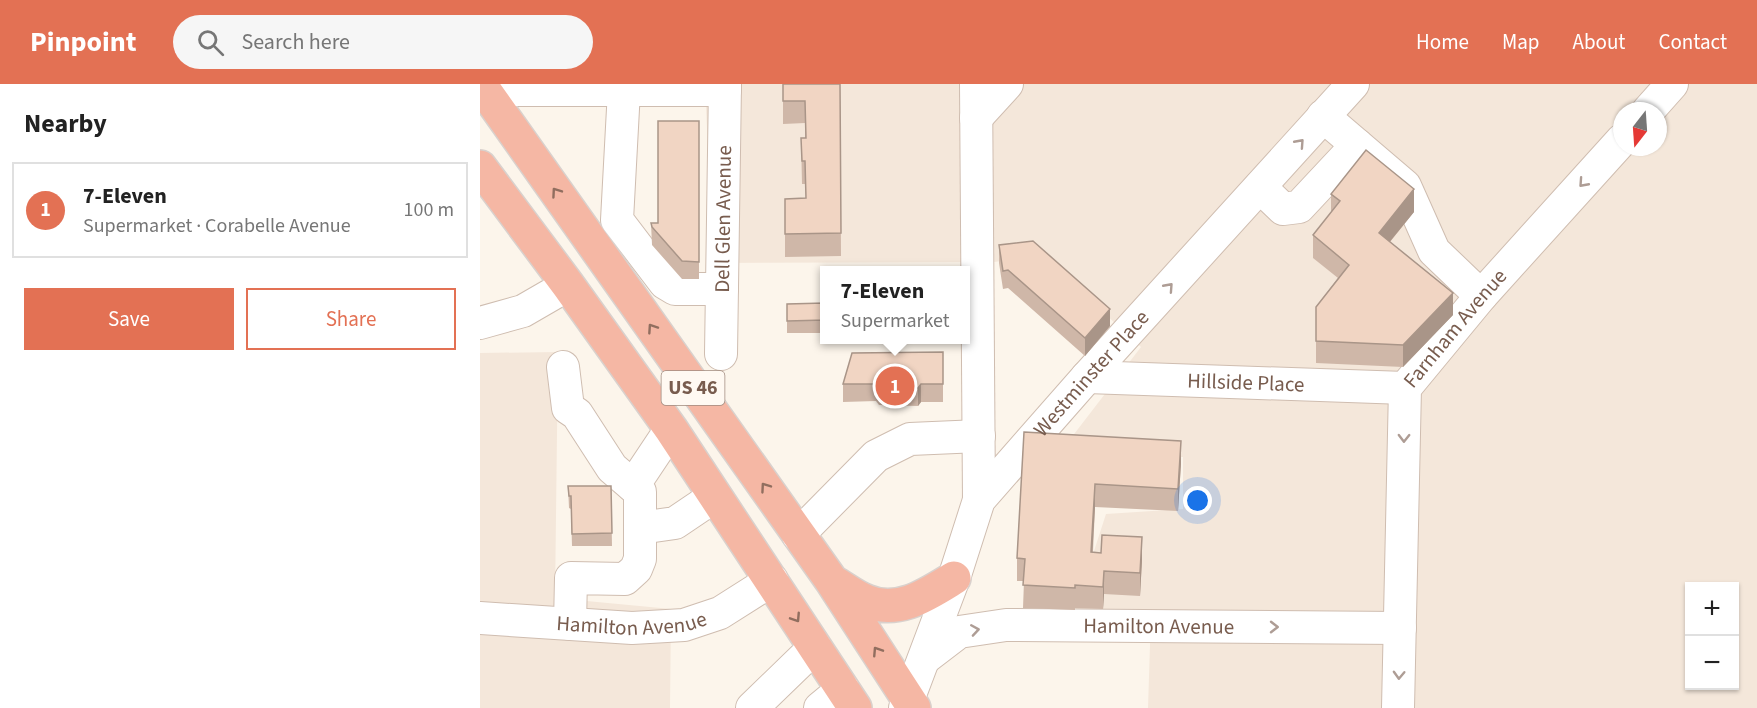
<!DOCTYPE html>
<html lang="en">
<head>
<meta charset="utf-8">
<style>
	:root { --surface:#fff; --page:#f6f6f6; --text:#222; --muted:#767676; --line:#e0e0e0; --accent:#e37154 }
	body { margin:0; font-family:"Source Sans 3",sans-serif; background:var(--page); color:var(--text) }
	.controls { position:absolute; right:18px; bottom:18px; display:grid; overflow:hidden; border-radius:0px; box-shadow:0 2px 4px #0004 }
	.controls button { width:54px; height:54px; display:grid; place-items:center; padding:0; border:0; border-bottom:2px solid var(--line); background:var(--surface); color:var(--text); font:30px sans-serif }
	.compass { position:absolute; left:1133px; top:18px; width:54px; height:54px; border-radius:50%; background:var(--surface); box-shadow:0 2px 4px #0004; rotate:197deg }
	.you { position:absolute; left:718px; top:417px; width:21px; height:21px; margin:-15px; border:4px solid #fff; border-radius:50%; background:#1a73e8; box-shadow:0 0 0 9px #1a73e833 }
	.badge { display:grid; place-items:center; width:39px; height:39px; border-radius:50%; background:var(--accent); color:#fff; font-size:20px; font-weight:700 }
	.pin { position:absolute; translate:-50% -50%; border:3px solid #fff; box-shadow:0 2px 6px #0006 }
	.popup { position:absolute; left:340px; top:182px; width:150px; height:78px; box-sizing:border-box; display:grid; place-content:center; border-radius:0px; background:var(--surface); filter:drop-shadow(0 2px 4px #0005); font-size:20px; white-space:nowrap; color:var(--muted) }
	.popup b { font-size:22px; color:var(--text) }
	.popup::after { content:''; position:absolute; left:50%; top:100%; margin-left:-12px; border:12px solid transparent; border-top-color:var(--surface) }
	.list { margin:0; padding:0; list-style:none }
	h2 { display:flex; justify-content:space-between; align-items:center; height:78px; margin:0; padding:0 24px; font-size:26px }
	h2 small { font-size:20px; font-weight:400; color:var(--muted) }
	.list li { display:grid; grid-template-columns:39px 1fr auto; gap:18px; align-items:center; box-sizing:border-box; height:96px; margin:0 12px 12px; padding:0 12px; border:2px solid var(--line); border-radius:0px }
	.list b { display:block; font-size:22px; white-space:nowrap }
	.list p { margin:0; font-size:20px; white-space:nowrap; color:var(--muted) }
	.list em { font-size:20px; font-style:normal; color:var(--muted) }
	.actions { display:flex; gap:12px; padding:18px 24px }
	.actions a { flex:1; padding:14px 0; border:2px solid var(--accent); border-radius:0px; text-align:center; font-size:21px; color:var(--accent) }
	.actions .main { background:var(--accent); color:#fff }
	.icon { flex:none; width:33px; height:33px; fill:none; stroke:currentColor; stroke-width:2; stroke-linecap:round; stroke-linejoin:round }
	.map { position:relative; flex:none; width:1277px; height:624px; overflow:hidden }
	header { display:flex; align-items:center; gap:36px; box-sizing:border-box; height:84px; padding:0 30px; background:var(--accent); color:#fff }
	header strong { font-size:28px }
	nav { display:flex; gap:33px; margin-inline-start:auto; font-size:21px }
	.search { width:420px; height:54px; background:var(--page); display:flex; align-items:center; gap:15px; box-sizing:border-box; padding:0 21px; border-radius:33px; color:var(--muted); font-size:22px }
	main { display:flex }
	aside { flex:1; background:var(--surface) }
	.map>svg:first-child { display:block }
	.residential { fill:#f4e7da; fill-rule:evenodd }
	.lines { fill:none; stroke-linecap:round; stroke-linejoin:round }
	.minor-casing { stroke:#cfbdb0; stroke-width:34 }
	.highway-casing { stroke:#d9d1cd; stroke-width:36 }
	.minor { stroke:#fff; stroke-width:32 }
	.highway { stroke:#f5b7a4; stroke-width:33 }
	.wall { fill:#cfb7a8 }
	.shaded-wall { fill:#a99588 }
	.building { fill:#f1d5c3; stroke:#a99588; stroke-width:1.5 }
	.oneway { stroke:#ae9d95 }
	.oneway2 { stroke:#916e5f }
	.labels { text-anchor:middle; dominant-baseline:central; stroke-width:5; stroke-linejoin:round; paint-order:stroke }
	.shield { fill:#fff9f2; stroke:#a08b7f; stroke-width:1.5 }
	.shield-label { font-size:20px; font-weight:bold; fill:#785c4e }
	.street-label { font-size:21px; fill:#785c4e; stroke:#fff9f2 }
</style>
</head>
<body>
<header>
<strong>Pinpoint</strong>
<div class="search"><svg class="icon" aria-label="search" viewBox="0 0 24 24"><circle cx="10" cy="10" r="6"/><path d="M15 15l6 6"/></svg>Search here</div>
<nav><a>Home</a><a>Map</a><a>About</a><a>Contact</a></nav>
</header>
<main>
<aside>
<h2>Nearby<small></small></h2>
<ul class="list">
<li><span class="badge">1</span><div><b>7-Eleven</b><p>Supermarket · Corabelle Avenue</p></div><em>100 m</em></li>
</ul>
<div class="actions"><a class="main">Save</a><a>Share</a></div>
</aside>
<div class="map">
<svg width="1277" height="624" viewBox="0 0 1277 624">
	<rect width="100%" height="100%" fill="#fcf5eb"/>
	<path class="residential" d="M225,0h1052v624h-609l3,-94 -78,2 33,-102 77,-5v-52l-125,-2 83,-108 -99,-91 -48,6 -281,1zM1142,27h36v36h-36zM1210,502h44v100h-44z
		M78,268l-3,246 116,11 -1,99h-190v-355z"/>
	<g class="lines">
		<defs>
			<g id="minor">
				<path d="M496,0l3,416"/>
				<path d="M5,6h240"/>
				<path d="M144,6l-7,130 48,63 10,6h47"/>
				<path d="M1168,27l24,-27"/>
				<path d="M843,32l82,70 29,65 47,45"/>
				<path d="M496,34l31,-34"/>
				<path d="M780,103l23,22 16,-2 58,-62"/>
				<path d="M0,239l43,-12 45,-26"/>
				<path id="s1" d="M241,270l4,-270"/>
				<path d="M83,283l5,41 9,6 35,54 28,24v67l-4,10 -11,10 -54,-1 -1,46"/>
				<path id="s2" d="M607,293l318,11"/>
				<path d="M153,402l38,-57"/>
				<path d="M160,444l35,-5 40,-27"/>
				<path d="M318,451l78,-79 34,-17 69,-3"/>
				<path id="s3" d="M0,534l152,10 52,-3 36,-12 52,-33"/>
				<path id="s4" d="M445,574l34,-26 47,-7 394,3"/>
				<path d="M272,624l63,-61"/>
				<path d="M340,624l23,-19"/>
				<path id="s5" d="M425,624l49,-130 25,-78 108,-123 266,-293"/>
				<path id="s6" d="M918,624l7,-320 76,-92 141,-156"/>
			</g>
			<path id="highway" d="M0,0l351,496 83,128
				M0,83l88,118 103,144 184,279
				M353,498c11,6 22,15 33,19 32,14 62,-7 88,-23"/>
		</defs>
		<use href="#minor" class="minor-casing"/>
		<use href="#highway" class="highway-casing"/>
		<use href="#minor" class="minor"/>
		<use href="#highway" class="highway"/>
	</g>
	<path class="wall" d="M303,0h57l1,172 -56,1v-58l21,-1 -1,-14h-3l-1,-46h4v-15l-22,1z
		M219,37v158h-17l-30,-34 -1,-22h7z
		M851,110l83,18 -24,30 63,73 -50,52 -87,-4v-56l22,-29 -25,-20v-23l18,-22z
		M519,161l111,81 -25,30 -77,-68 -5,1 -4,-26z
		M345,219v30h-38v-29z
		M463,268v50h-22l-3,4 -39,-1 -3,-4 -33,1v-18z
		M544,348l157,31 -3,48 -83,-4 -2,45 49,8 -2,36 -36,-2 -1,15 -28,-1v2l-52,-2 1,-27h-7v-23z
		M88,402h43l1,60h-40l-1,-37 -2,-1z"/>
	<path class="shaded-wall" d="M934,105v23l-35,43v-22z
		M973,209v22l-50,52v-22z
		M630,225v17l-25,30v-18z
		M441,300v18l-3,4v-18z
		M701,357v22l-3,48v-22z
		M615,400v23l-4,68v-23z
		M662,453v23l-2,36v-23z
		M624,487v23l-1,15v-22z"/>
	<path class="building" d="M303,0h57l1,149 -56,1v-35l21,-1 -1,-37h-3l-1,-23h5l-1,-37h-22z
		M178,37h41v141l-17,-1 -30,-34 -1,-4h7z
		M886,66l48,39 -35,44 74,60 -50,52 -87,-4v-34l33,-42 -36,-30 27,-34 -9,-7z
		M553,157l77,68 -25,29 -77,-68 -5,1 -4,-26z
		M345,219v17l-38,1v-17z
		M463,268v32h-22l-3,4h-39l-3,-4h-33l9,-31z
		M544,348l157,9 -3,48 -83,-5 -4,68 10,1 1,-18 40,2 -2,36 -36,-2 -1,16 -28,-2v3l-52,-3 2,-26 -8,-1z
		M88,402h43l1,47 -40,1 -1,-38h-2z"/>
	<defs><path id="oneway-chevron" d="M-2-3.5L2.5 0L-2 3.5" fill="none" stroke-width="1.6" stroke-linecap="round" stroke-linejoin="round" transform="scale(1.5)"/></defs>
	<g class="oneway">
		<use href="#oneway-chevron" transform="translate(820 59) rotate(-48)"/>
		<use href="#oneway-chevron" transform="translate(1103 99) rotate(132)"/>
		<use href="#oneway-chevron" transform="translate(689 203) rotate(-48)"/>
		<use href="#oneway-chevron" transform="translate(924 354) rotate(91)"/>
		<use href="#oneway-chevron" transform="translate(794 543)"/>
		<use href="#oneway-chevron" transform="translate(495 546) rotate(-9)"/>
		<use href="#oneway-chevron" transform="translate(919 591) rotate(92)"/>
	</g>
	<g class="oneway2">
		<use href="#oneway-chevron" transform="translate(76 108) rotate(-125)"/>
		<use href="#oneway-chevron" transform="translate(172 244) rotate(-124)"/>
		<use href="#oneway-chevron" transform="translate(285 403) rotate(-125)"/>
		<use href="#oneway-chevron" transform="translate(316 534) rotate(57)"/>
		<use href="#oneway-chevron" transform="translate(397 567) rotate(-123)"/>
	</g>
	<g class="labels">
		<rect class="shield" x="181.5" y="287" width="63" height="34" rx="4.5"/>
		<g class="shield-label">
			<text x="213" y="304">US 46</text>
		</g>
		<g class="street-label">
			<text stroke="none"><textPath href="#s1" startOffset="135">Dell Glen Avenue</textPath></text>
			<text stroke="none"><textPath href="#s6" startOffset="398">Farnham Avenue</textPath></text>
			<text stroke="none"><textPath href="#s5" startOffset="390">Westminster Place</textPath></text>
			<text stroke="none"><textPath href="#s2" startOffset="159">Hillside Place</textPath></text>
			<text stroke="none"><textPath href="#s3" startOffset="152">Hamilton Avenue</textPath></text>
			<text stroke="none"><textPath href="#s4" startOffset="243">Hamilton Avenue</textPath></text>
		</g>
	</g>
</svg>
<div class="controls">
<button>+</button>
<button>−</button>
</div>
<svg class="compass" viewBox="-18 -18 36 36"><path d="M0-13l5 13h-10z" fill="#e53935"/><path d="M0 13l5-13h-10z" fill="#767676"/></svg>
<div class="you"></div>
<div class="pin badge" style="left:415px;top:302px">1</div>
<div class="popup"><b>7-Eleven</b>Supermarket</div>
</div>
</main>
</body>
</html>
